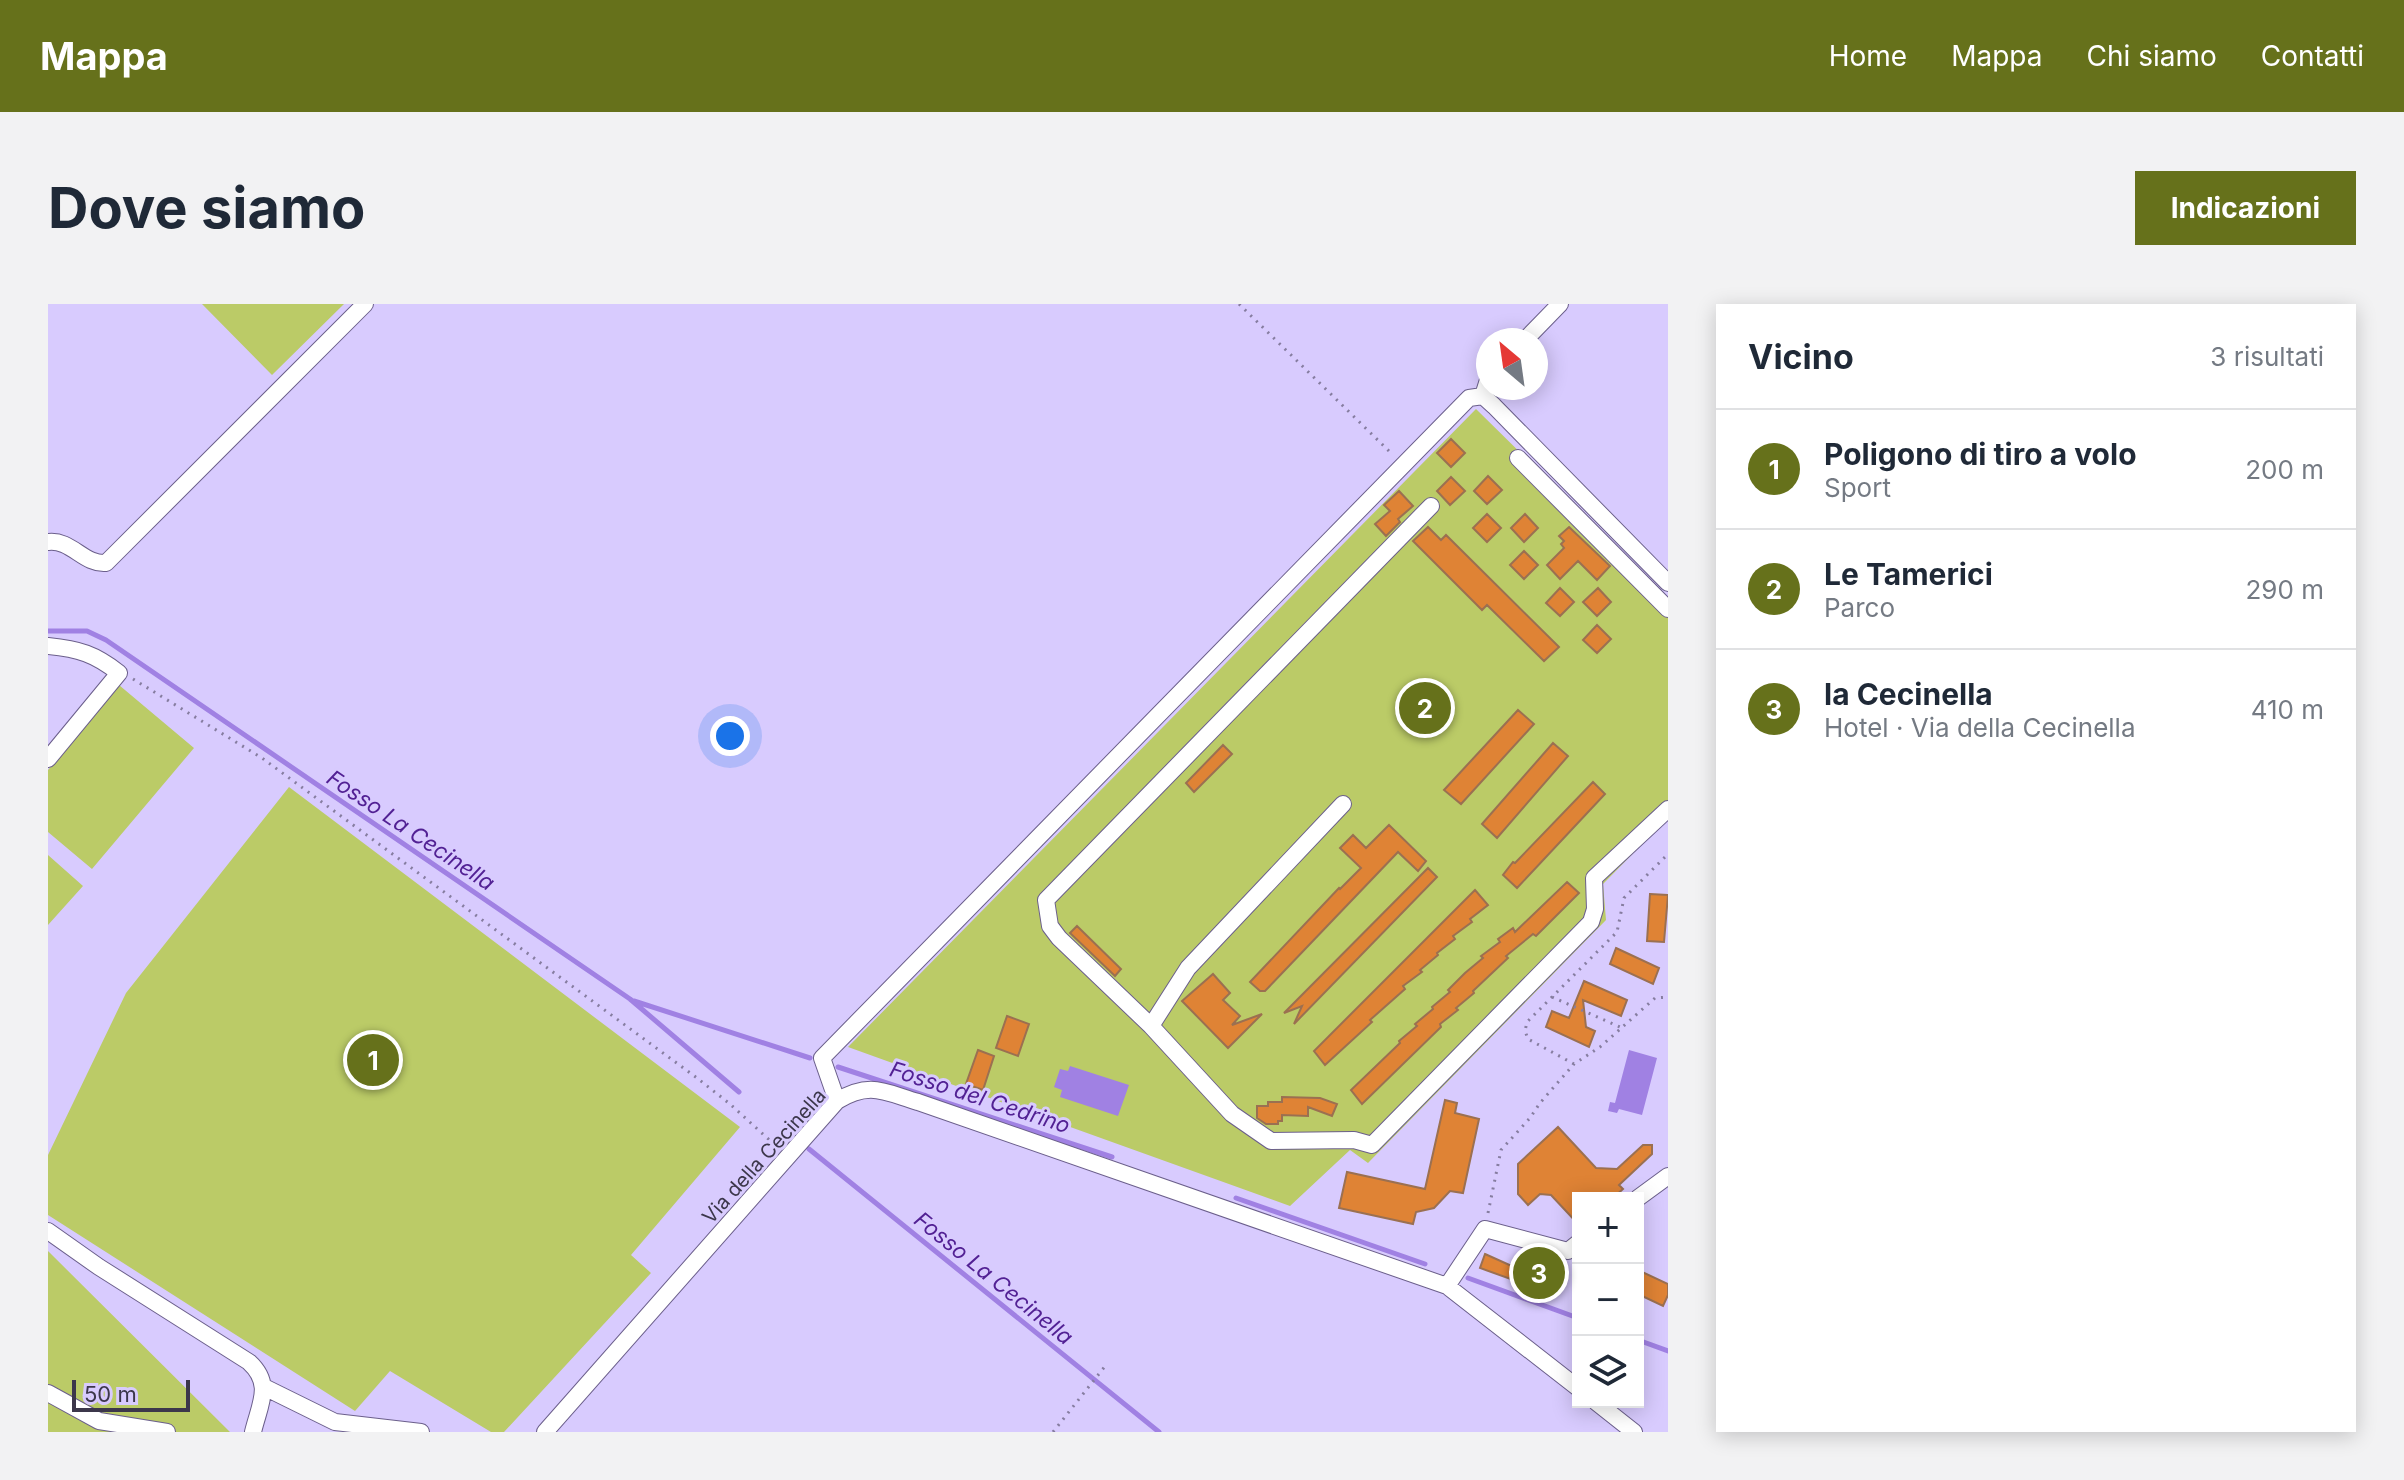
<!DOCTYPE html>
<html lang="it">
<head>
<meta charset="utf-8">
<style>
	:root { --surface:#fff; --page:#f2f2f3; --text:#1f2937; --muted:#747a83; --line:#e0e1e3; --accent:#66711b }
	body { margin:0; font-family:Inter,sans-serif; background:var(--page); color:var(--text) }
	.controls { position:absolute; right:24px; bottom:24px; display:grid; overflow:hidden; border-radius:0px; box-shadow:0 4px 20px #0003 }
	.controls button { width:72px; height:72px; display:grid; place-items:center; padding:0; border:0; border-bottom:2px solid var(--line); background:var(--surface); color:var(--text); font:40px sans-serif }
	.compass { position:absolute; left:1428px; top:24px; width:72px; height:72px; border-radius:50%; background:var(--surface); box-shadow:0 4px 20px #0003; rotate:331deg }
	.scale { position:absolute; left:24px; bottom:20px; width:118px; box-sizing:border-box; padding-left:8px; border:4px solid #3c374b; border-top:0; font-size:22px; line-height:28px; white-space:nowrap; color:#3c374b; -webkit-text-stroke:6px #d8cbfe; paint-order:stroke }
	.you { position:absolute; left:682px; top:432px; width:28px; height:28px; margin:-20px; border:6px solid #fff; border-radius:50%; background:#1a73e8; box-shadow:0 0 0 12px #1a73e833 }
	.badge { display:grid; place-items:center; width:52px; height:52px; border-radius:50%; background:var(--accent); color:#fff; font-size:26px; font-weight:700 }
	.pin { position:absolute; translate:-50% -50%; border:4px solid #fff; box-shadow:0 2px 8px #0006 }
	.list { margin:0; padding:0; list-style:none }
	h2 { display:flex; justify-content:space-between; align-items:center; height:104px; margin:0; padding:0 32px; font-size:34px }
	h2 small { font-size:26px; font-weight:400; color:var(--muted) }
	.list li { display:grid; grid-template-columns:52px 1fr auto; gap:24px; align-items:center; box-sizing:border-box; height:120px; padding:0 32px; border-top:2px solid var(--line) }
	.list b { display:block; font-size:30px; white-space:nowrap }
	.list p { margin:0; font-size:26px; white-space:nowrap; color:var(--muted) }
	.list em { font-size:26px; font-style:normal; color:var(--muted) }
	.icon { flex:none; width:44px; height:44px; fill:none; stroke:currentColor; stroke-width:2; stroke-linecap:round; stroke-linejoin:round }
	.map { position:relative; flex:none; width:1620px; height:1128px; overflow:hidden; border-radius:0px }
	header { display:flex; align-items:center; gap:48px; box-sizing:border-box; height:112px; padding:0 40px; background:var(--accent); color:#fff }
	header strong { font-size:38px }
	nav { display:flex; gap:44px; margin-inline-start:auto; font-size:28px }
	.intro { display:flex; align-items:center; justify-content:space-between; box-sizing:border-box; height:192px; padding:0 48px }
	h1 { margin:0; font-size:56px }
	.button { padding:20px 36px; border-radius:0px; background:var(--accent); color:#fff; font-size:28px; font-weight:700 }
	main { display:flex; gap:48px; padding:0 48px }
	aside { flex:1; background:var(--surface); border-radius:0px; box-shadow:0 4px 20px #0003 }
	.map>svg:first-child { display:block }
	.green { fill:#bbcb67 }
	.water { fill:#a081e3 }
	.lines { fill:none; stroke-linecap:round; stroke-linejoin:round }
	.stream { stroke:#a081e3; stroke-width:5 }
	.building { fill:#df8335; stroke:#9b7051; stroke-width:2 }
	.minor-casing { stroke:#6b5f8b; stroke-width:18 }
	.path { stroke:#867da0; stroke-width:3; stroke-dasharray:2 6; stroke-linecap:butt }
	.minor { stroke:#fff; stroke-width:16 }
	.labels { text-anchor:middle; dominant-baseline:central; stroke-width:6; stroke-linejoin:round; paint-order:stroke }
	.street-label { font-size:20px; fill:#3c374b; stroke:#d8cbfe }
	.water-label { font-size:22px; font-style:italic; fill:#522194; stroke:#d8cbfe }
</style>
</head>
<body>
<header>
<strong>Mappa</strong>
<nav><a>Home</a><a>Mappa</a><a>Chi siamo</a><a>Contatti</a></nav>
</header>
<div class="intro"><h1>Dove siamo</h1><a class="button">Indicazioni</a></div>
<main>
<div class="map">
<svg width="1620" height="1128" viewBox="0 0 1620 1128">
	<rect width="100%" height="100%" fill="#d8cbfe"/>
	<path class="green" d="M154,0h142l-72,71z
		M1428,105l192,189v220l-65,66 3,36 -238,243 -18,-13 -60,56 -442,-159z
		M71,381l75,63 -102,121 -44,-37v-62z
		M241,483l451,340 -109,128 20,18 -147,159h-13l-101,-61 -35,40 -307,-196v-60l78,-162z
		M0,551l35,31 -35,39z
		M0,947l182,181h-182z"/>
	<path class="water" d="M1581,746l28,8 -15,57 -23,-6 -2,4 -9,-2 2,-9 5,1z
		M1022,762l59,19 -11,31 -58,-19 2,-7 -8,-3 6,-18 8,2z"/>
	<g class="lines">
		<path class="stream" d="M0,327h39l19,9 524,359 109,93
			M586,697l176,57
			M790,763l274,90
			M761,845l350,283
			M1188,894l189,66
			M1420,974l110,40
			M1590,1036l30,11"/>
	</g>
	<path class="building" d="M1403,135l14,14 -14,14 -14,-14z
		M1440,172l14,14 -15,14 -13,-13z
		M1403,173l14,14 -15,14 -13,-14z
		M1351,187l14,15 -15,13 2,3 -14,14 -11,-12 15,-13 -6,-6z
		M1439,210l14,14 -14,14 -14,-14z
		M1477,210l13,14 -14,14 -13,-14z
		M1380,223l13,13 5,-5 113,112 -15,14 -57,-56 -5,5 -69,-69z
		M1521,223l41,39 -13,14 -19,-19 -18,18 -13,-14 17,-17 -3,-4 3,-3 -5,-5z
		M1476,247l14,14 -14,14 -14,-14z
		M1512,284l14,14 -14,14 -14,-13z
		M1550,284l13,14 -14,14 -14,-14z
		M1549,321l14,14 -14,14 -14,-13z
		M1470,406l16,14 -73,80 -17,-14z
		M1505,439l15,13 -71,82 -15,-14z
		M1175,441l9,9 -38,38 -8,-9z
		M1545,478l12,12 -88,94 -14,-13 10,-13 2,1z
		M1341,521l37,36 -8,10 -20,-19 -133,139h-5l-10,-9 89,-94 1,1 21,-21 -21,-20 13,-13 13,13z
		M1380,564l9,9 -143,147 8,-18 -18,7z
		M1519,578l12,11 -43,43 -3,-2 -27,22 2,2 -35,33 1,2 -18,15 2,2 -18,14 1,3 -79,77 -11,-14 49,-47 -1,-2 18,-15 -2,-2 18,-15 -1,-2 18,-15 -2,-2 17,-17 18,-15 -2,-2 19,-14 -2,-3 15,-11 2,4z
		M1427,586l13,15 -18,14 2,3 -19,14 2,3 -18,14 1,2 -18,15 2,2 -19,14 2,3 -35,31 2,2 -47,43 -11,-14z
		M1602,590l18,1 -4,47 -17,-1z
		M1029,622l44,43 -6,7 -45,-43z
		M1568,644l43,20 -6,16 -43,-20z
		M1165,670l17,19 -7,7 17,16 -8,9 30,-11 -34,34 -46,-47z
		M1536,677l43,19 -6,16 -38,-16 3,27 9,4 -6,16 -43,-20 6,-16 17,7z
		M959,712l22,8 -11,32 -22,-8z
		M930,746l16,6 -11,34 -17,-6z
		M1234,793l38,1 17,6 -5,12 -24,-9v9l-26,-1v6h-4v3h-12l-9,-6v-12h11v-4h14z
		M1397,796l12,3 -2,10 24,6 -16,74 -13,-2 -16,17 -18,4 -3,12 -74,-16 8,-36 78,17z
		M1510,823l38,41 21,1 26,-24h9v9l-33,31 4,4 -10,9h-35v26l-27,-29 -11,-1 -12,11 -10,-11v-30z
		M1437,950l38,17 -4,11 -39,-14z
		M1590,966l30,14v11l-5,11 -25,-12z"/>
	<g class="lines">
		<defs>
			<path id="minor" d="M1477,36l35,-36
				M1435,92l5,-16
				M1470,154l150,151
				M0,238c23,-3 36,23 58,21l259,-259
				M0,342c31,3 47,8 71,27l-71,86
				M1295,500l-155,164 -37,58 81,88 39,27 83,-1 18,5 219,-223 4,-13 -1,-31 74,-69
				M1103,722l-92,-88 -9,-12 -4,-26 385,-394
				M789,797l-15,-43 647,-660 14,-2 11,10 174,177
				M1590,894l30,-22
				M0,927l51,36 150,95c24,22 11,41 4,70
				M1399,982l38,-57 83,22 10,-8
				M216,1083l71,35 86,10
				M0,1089l51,28 68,11
				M1548,1098l38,30
				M497,1128l292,-331c33,-20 47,-9 81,1l529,184 131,102"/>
		</defs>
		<use href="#minor" class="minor-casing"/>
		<path class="path" d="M1191,0l152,149
			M85,375l129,79 435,320 33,26 46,42
			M1504,693l68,30
			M1526,760l-46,-25 -3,-8 2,-9 90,-90 7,-34 44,-44
			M1440,909l13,-63 29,-32 10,-15 34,-39 26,-17 55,-49 13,-1
			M1005,1128l53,-67"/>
		<use href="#minor" class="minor"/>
	</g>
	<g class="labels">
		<g class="street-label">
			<text transform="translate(716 852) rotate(-48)">Via della Cecinella</text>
		</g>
		<g class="water-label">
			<text transform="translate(363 526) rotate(34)">Fosso La Cecinella</text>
			<text transform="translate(932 793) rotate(18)">Fosso del Cedrino</text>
			<text transform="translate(946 974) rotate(39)">Fosso La Cecinella</text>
		</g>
	</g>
</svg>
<div class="controls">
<button>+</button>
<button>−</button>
<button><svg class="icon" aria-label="layers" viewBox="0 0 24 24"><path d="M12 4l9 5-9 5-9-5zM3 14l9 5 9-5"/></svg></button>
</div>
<svg class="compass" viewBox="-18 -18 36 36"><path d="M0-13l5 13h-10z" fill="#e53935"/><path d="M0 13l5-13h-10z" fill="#747a83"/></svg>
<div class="scale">50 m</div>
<div class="you"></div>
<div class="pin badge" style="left:325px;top:756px">1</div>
<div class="pin badge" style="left:1377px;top:404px">2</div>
<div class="pin badge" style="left:1491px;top:969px">3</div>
</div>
<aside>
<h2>Vicino<small>3 risultati</small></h2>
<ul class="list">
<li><span class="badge">1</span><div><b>Poligono di tiro a volo</b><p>Sport</p></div><em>200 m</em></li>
<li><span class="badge">2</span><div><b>Le Tamerici</b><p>Parco</p></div><em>290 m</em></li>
<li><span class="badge">3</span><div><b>la Cecinella</b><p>Hotel · Via della Cecinella</p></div><em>410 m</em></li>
</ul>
</aside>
</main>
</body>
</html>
